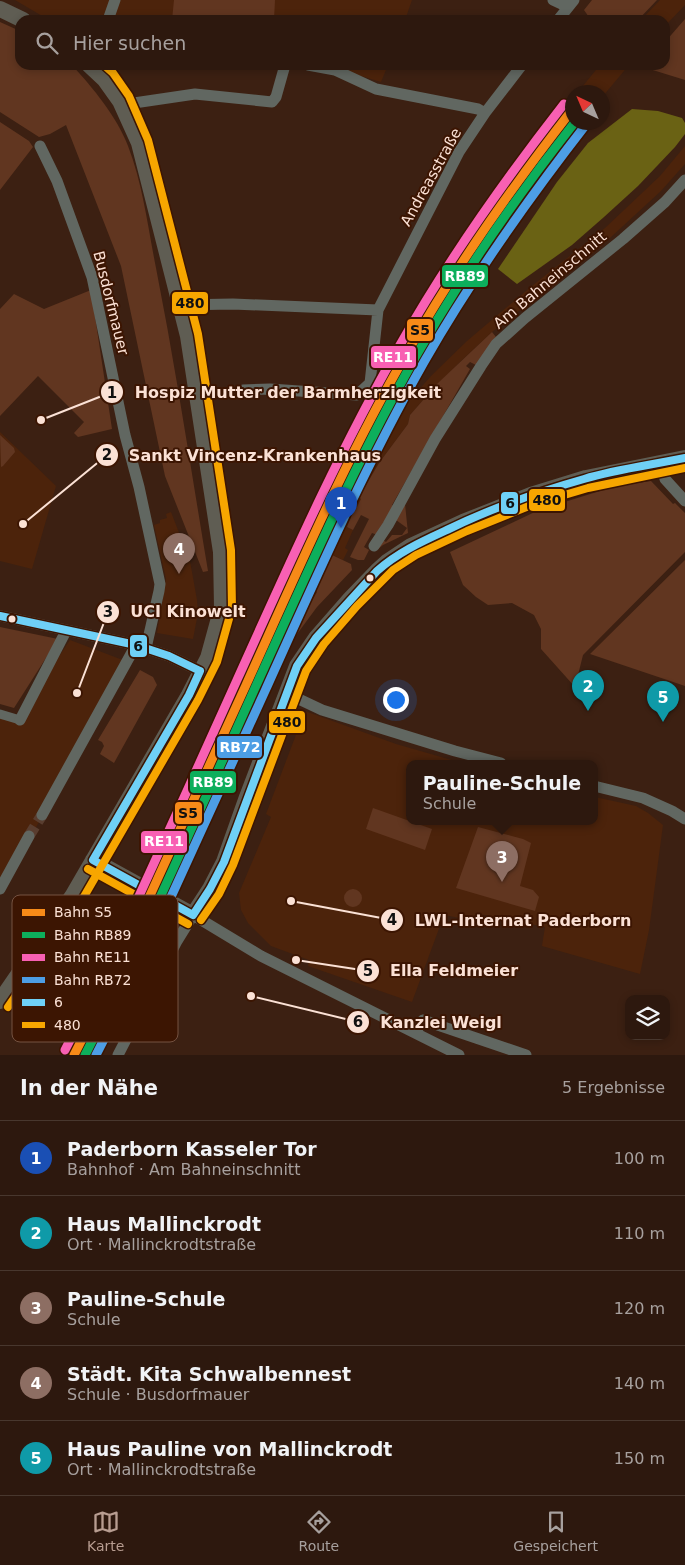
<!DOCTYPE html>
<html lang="de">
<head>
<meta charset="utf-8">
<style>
	:root { --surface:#2d180e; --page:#39251c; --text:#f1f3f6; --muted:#a7a09e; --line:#48372e; --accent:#b89d91 }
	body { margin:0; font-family:"DejaVu Sans",sans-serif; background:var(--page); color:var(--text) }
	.controls { position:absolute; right:15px; bottom:15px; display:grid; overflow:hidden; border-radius:10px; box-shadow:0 2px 8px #0003 }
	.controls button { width:45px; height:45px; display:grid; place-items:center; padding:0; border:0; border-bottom:1px solid var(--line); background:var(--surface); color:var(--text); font:25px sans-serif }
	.compass { position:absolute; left:565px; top:85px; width:45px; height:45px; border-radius:50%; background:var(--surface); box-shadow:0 2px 8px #0003; rotate:316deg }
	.you { position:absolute; left:395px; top:699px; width:18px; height:18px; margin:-12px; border:4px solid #fff; border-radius:50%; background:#1a73e8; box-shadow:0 0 0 8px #1a73e833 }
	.badge { display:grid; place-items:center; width:32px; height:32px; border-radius:50%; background:var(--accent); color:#fff; font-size:16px; font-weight:700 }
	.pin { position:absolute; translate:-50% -41px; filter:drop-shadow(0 1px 2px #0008) }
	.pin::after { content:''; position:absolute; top:26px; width:18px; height:15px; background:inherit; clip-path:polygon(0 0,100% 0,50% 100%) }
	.popup { position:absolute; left:406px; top:760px; width:192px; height:65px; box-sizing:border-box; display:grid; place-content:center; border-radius:10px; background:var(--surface); filter:drop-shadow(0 1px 4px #0005); font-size:16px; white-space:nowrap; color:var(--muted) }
	.popup b { font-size:19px; color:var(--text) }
	.popup::after { content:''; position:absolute; left:50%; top:100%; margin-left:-10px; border:10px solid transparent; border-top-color:var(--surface) }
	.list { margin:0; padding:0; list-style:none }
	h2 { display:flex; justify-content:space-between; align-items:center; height:65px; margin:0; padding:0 20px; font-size:21px }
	h2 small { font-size:16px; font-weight:400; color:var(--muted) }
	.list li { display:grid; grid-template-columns:32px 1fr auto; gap:15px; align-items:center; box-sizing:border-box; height:75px; padding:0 20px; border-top:1px solid var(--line) }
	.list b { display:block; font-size:19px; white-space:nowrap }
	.list p { margin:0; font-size:16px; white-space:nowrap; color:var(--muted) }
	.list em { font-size:16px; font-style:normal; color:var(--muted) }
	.icon { flex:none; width:28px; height:28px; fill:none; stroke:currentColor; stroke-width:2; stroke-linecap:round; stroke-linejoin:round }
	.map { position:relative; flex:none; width:685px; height:1055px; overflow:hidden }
	.search { position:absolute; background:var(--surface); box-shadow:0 2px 8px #0003; left:15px; right:15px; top:15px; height:55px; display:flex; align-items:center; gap:12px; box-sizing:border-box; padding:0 18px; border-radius:15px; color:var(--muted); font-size:19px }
	.sheet { height:440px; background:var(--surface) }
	nav { display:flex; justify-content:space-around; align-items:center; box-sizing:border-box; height:70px; border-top:1px solid var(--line); background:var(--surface); font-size:14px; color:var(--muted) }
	nav a { display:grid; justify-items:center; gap:2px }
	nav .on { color:var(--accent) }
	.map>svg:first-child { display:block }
	.built { fill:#4c230b }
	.green { fill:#613620 }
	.water { fill:#6a6214 }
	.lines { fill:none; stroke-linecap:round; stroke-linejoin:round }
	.minor-tunnel { stroke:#593d2f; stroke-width:11; stroke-dasharray:11 5.5; stroke-linecap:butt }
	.pedestrian { stroke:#616761; stroke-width:9 }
	.minor { stroke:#616761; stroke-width:11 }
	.secondary { stroke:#5f5d53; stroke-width:16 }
	.bus-1-casing { stroke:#3c1502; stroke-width:11 }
	.bus-2-casing { stroke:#3c1502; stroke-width:11 }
	.bus-1 { stroke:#6fd0f6; stroke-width:8 }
	.bus-2 { stroke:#f7a600; stroke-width:8 }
	.rail-1-casing { stroke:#3c1502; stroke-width:12 }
	.rail-2-casing { stroke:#3c1502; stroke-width:12 }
	.rail-3-casing { stroke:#3c1502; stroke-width:12 }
	.rail-4-casing { stroke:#3c1502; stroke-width:12 }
	.rail-1 { stroke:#f78a18; stroke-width:9 }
	.rail-2 { stroke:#0daf5c; stroke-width:9 }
	.rail-3 { stroke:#f860b3; stroke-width:9 }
	.rail-4 { stroke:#4d9ee5; stroke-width:9 }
	.bus-dot { fill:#fbe1d5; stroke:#3c1502; stroke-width:2 }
	.labels { text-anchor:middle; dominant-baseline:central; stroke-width:4; stroke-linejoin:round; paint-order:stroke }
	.street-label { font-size:15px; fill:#fbe1d5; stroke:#3c1502 }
	.key { fill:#3c1502; stroke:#755241; stroke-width:1 }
	.key-label { font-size:14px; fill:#fbe1d5 }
	.leader { fill:none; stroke:#fbe1d5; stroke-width:2 }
	.callout-dot { fill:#fbe1d5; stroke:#3c1502; stroke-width:2 }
	.mark-label { font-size:15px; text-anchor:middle; font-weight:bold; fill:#111 }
	.callout-label { font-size:16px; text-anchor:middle; font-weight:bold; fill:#fbe1d5; stroke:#3c1502; stroke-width:4; stroke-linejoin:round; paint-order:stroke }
	.line-badge { stroke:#3c1502; stroke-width:2 }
	.badge-label { font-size:14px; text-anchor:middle; font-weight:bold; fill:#fff }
	.pale-badge-label { font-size:14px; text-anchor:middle; font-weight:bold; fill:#111 }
</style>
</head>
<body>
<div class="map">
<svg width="685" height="1055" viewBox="0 0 685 1055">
	<rect width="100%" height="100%" fill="#3c2012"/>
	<path class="built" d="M15,0h397l-7,20h-356z
		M660,0h25v5l-20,21v-6h-24z
		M324,65h64l-7,17z
		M600,65h29l-26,31 -1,-4h-24z
		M572,100v22l9,1 -78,105 -46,67 -43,71 -44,82 2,1 37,-48 22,-25 36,-35 65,-55 73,-58 55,-52 25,-30v18l-24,27 -63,58 -106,83 -31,29 -31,31 -20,23 -2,9 -29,39 -20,34 3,2 -5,9 -4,-2 -4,9 3,2 -5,10 6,3 -8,18 3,2 -5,10 -13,-6 -16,35 4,3 -14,23 -3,-1 -18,33 -135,307 -49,101h-33l68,-138 83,-184 4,-13 9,-12 30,-65 42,-99 48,-102 49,-85 71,-117 68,-97z
		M0,432l56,54 -24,83 -32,-8z
		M171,512l19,49 7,39 1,13 -5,26 -36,-6 9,-54 -12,-54 6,-2v-3l7,-2 -1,-4z
		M70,640l58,22 -50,92 -78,136v-173l15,5z
		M305,711l91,33 66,19h-52v58h184l1,-24 41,9 12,7 15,12 -14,105 -9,44 -98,-28 3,-19 -65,-13 -15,5 -21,-4 -32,87 -104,-36 1,-6 -38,-14 -23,-23 -7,-13 -2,-17 32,-76 -5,-3z"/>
	<path class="green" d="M174,0h101l-1,20h-102z
		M592,0h65l-19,20h-47l-7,-10z
		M685,19v61l-42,-13 2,-2h20v-23z
		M0,22l20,9v34h52c21,23 45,52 56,81 15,39 20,82 28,122 20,101 35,202 52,303l-5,1 -38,-96 -44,-210 -55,-141 -16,9 -11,3 -39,-25z
		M0,122l29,19 4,6 -33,43z
		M91,290l21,139 -34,8 -4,-4 10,-11 -46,-46 -38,40v-107l14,-15 30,15z
		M492,332l4,5 -20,28 -6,-3 -4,4 4,3 -78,136 2,1 -16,29 -6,-2 -8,14 5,3 -5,10h-6l-8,-3 19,-38 -8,-4 -8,15 -6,-3 4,-10 -2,-1 5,-10 3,1 4,-8 -2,-2 20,-34 29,-39 2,-9 28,-32z
		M0,435l14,13 1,4 -12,14 -2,1z
		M651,481l22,23 2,-1 10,10v39l-102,103 -8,32 -34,-38v-20l-7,-14 -22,-12 -24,2 -12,-8 -13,-12 -13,-33 89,-42 77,-24z
		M405,504l3,29 -25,12 -5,4 3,-10 5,3 6,-7h10l5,-7 -11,-8z
		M330,554l21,10 1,6 -35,37 -31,42h-2l-1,-2 18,-34 3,1 13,-22 -3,-3z
		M685,560v126l-95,-32z
		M0,627l58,12 -44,69 -14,-4z
		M140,670l13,7 4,8 -43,78 -14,-9 4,-8 -2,-4 -4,-2z
		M373,808l59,21 -7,21 -59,-21z
		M478,827l45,12 8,4 -11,43 13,4 6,7 -4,14 -79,-23z
		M344 898a9 9 0 1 1 18 0a9 9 0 1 1-18 0Z"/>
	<path class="water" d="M632,109l26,2 24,7 3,5v11l-10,13 -37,39 -34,31 -32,28 -55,39 -19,-15 59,-87 31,-39z"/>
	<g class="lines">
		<path class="minor-tunnel" d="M29,836l13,-21"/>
		<path class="pedestrian" d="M0,714l20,6"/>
		<path class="minor" d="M553,0l15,7
			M108,20l7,-20
			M558,20l16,-20
			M308,65l27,5 41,19 102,20 7,4
			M124,110l10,-7 61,-9 77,8 4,-5 9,-32
			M40,146l17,35 35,96 33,158 14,52 21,97 -1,7 -13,57
			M179,305l54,-1 145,6 81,-158 26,-39 37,-48
			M243,390l27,-1 87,6 13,-12 8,-73
			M660,462l5,17 20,22
			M374,546l14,-21 47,-86 46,-73 15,-22 29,-26 98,-79 42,-37 20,-22
			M0,616l136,29 33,11 31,15
			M286,693l36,17 133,41 46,12
			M20,720l46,-89
			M594,786l49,12 29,13 13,8
			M42,815l94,-170
			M0,889l29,-53
			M415,1033l8,-13 103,35
			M118,1055l59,-114 16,-26 68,41 198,99"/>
		<path class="secondary" d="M0,9l23,11
			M93,860l100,55 17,-26 14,-27 23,-65 50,-131 19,-28 34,-39 27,-28 10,-9 24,-16 52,-24 68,-27 55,-17 99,-20
			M0,1001l73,-106 116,-200 19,-37 14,-51 -1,-55 -33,-216 -49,-193 -19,-42 -15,-21 -16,-15"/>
		<defs>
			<path id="bus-1" d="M0,616l136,29 33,11 31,15
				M93,860l96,-165 11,-24
				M93,860l100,55
				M193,915l17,-26 14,-27 73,-196 19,-28 61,-67c21,-19 46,-30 72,-42 43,-21 89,-37 135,-50 33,-10 68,-14 101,-21"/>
			<path id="bus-2" d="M88,869l100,55
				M201,920l18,-26 14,-29 73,-194 18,-27 33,-38 36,-36 23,-15 51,-24 67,-27 54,-16 97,-20
				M8,1007l74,-107 116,-200 19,-38 15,-54 -1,-58 -33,-216 -50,-194 -19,-44 -16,-23 -9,-8"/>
		</defs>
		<use href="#bus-1" class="bus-1-casing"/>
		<use href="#bus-2" class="bus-2-casing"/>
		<use href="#bus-1" class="bus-1"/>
		<use href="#bus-2" class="bus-2"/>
		<defs>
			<path id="rail-1" d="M74,1055l32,-63c47,-102 94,-204 140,-307 51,-113 100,-227 162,-334 48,-85 104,-164 164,-241"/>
			<path id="rail-2" d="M85,1055l30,-59c47,-102 94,-205 140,-308 45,-99 89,-200 141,-296 51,-95 112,-185 179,-270"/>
			<path id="rail-3" d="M65,1050l32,-62c47,-103 94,-205 140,-308 51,-113 101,-227 163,-335 48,-85 104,-164 164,-241"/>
			<path id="rail-4" d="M96,1055l28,-55c48,-103 95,-206 141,-309 50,-111 99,-223 159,-329 48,-84 104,-163 164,-240"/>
		</defs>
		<use href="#rail-1" class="rail-1-casing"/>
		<use href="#rail-2" class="rail-2-casing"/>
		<use href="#rail-3" class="rail-3-casing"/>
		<use href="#rail-4" class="rail-4-casing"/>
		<use href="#rail-1" class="rail-1"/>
		<use href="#rail-2" class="rail-2"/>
		<use href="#rail-3" class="rail-3"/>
		<use href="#rail-4" class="rail-4"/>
	</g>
	<g class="bus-dot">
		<circle cx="370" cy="578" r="4.5"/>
		<circle cx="12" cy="619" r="4.5"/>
	</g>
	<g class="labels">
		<g class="street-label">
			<text transform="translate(431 177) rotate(-61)">Andreasstraße</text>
			<text transform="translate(550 280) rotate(-40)">Am Bahneinschnitt</text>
			<text transform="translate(111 303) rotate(76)">Busdorfmauer</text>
		</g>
	</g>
	<rect x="12" y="895" width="166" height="147" rx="8" class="key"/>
	<rect x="22" y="909" width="23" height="7" fill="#f78a18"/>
	<rect x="22" y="932" width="23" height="6" fill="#0daf5c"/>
	<rect x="22" y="954" width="23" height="7" fill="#f860b3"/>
	<rect x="22" y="977" width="23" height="6" fill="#4d9ee5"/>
	<rect x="22" y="999" width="23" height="7" fill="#6fd0f6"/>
	<rect x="22" y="1022" width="23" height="6" fill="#f7a600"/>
	<g class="key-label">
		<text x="54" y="917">Bahn S5</text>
		<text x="54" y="940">Bahn RB89</text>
		<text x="54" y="962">Bahn RE11</text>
		<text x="54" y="985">Bahn RB72</text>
		<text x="54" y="1007">6</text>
		<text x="54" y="1030">480</text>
	</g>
	<path class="leader" d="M41 420L112 392M23 524L107 455M77 693L108 612M291 901L392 920M296 960L368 971M251 996L358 1022"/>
	<g class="callout-dot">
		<circle cx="41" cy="420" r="5"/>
		<circle cx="23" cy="524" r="5"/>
		<circle cx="77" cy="693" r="5"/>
		<circle cx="291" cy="901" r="5"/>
		<circle cx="296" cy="960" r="5"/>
		<circle cx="251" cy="996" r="5"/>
		<circle cx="112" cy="392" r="12"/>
		<circle cx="107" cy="455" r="12"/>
		<circle cx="108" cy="612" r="12"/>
		<circle cx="392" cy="920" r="12"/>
		<circle cx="368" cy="971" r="12"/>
		<circle cx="358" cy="1022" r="12"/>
	</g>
	<g class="mark-label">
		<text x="112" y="398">1</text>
		<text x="107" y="460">2</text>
		<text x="108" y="617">3</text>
		<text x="392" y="925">4</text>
		<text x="368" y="976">5</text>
		<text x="358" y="1027">6</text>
	</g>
	<g class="callout-label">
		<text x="288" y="398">Hospiz Mutter der Barmherzigkeit</text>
		<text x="255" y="461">Sankt Vincenz-Krankenhaus</text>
		<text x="188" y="617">UCI Kinowelt</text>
		<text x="523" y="926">LWL-Internat Paderborn</text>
		<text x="454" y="976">Ella Feldmeier</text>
		<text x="441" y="1028">Kanzlei Weigl</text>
	</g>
	<g class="line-badge">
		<rect x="441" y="264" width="48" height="24" rx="5" fill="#0daf5c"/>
		<rect x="171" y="291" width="38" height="24" rx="5" fill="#f7a600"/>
		<rect x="406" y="318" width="28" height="24" rx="5" fill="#f78a18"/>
		<rect x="370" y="345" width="47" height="24" rx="5" fill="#f860b3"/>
		<rect x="528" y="488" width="38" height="24" rx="5" fill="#f7a600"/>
		<rect x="500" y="491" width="19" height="24" rx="5" fill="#6fd0f6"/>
		<rect x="129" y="634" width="19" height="24" rx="5" fill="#6fd0f6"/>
		<rect x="268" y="710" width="38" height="24" rx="5" fill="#f7a600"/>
		<rect x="216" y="735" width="47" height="24" rx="5" fill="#4d9ee5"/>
		<rect x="189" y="770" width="48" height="24" rx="5" fill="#0daf5c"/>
		<rect x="174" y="801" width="29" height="24" rx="5" fill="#f78a18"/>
		<rect x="140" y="830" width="48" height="24" rx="5" fill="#f860b3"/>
	</g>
	<g class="badge-label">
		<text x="465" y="281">RB89</text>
		<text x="393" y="362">RE11</text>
		<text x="240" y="752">RB72</text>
		<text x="213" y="787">RB89</text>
		<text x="164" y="846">RE11</text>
	</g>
	<g class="pale-badge-label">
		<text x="190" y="308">480</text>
		<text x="420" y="335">S5</text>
		<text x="547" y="505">480</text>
		<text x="510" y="508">6</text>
		<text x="138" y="651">6</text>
		<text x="287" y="727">480</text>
		<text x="188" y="818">S5</text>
	</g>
</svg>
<div class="controls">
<button><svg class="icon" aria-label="layers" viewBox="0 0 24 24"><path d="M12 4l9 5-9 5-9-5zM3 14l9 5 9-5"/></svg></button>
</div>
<svg class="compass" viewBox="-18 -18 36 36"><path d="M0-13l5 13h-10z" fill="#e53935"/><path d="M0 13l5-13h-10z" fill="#a7a09e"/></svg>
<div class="you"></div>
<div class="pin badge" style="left:341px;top:528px;background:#1a4fb4">1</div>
<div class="pin badge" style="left:588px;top:711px;background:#0f9aa8">2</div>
<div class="pin badge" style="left:502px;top:882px;background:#8d6e63">3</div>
<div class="popup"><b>Pauline-Schule</b>Schule</div>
<div class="pin badge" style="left:179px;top:574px;background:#8d6e63">4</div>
<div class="pin badge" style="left:663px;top:722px;background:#0f9aa8">5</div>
<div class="search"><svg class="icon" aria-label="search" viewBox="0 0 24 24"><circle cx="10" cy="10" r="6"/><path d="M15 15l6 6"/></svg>Hier suchen</div>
</div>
<section class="sheet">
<h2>In der Nähe<small>5 Ergebnisse</small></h2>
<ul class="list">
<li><span class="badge" style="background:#1a4fb4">1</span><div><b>Paderborn Kasseler Tor</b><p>Bahnhof · Am Bahneinschnitt</p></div><em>100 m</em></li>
<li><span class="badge" style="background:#0f9aa8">2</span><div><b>Haus Mallinckrodt</b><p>Ort · Mallinckrodtstraße</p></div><em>110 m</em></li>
<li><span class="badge" style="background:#8d6e63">3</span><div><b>Pauline-Schule</b><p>Schule</p></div><em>120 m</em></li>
<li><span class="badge" style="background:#8d6e63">4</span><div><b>Städt. Kita Schwalbennest</b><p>Schule · Busdorfmauer</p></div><em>140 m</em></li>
<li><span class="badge" style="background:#0f9aa8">5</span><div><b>Haus Pauline von Mallinckrodt</b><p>Ort · Mallinckrodtstraße</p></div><em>150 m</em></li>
</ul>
</section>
<nav>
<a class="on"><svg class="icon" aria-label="map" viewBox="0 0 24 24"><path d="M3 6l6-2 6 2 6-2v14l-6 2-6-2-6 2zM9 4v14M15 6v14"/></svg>Karte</a>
<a><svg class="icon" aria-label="directions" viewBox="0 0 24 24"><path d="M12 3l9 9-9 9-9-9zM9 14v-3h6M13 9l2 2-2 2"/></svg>Route</a>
<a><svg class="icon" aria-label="saved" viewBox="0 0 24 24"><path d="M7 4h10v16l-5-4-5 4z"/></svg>Gespeichert</a>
</nav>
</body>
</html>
